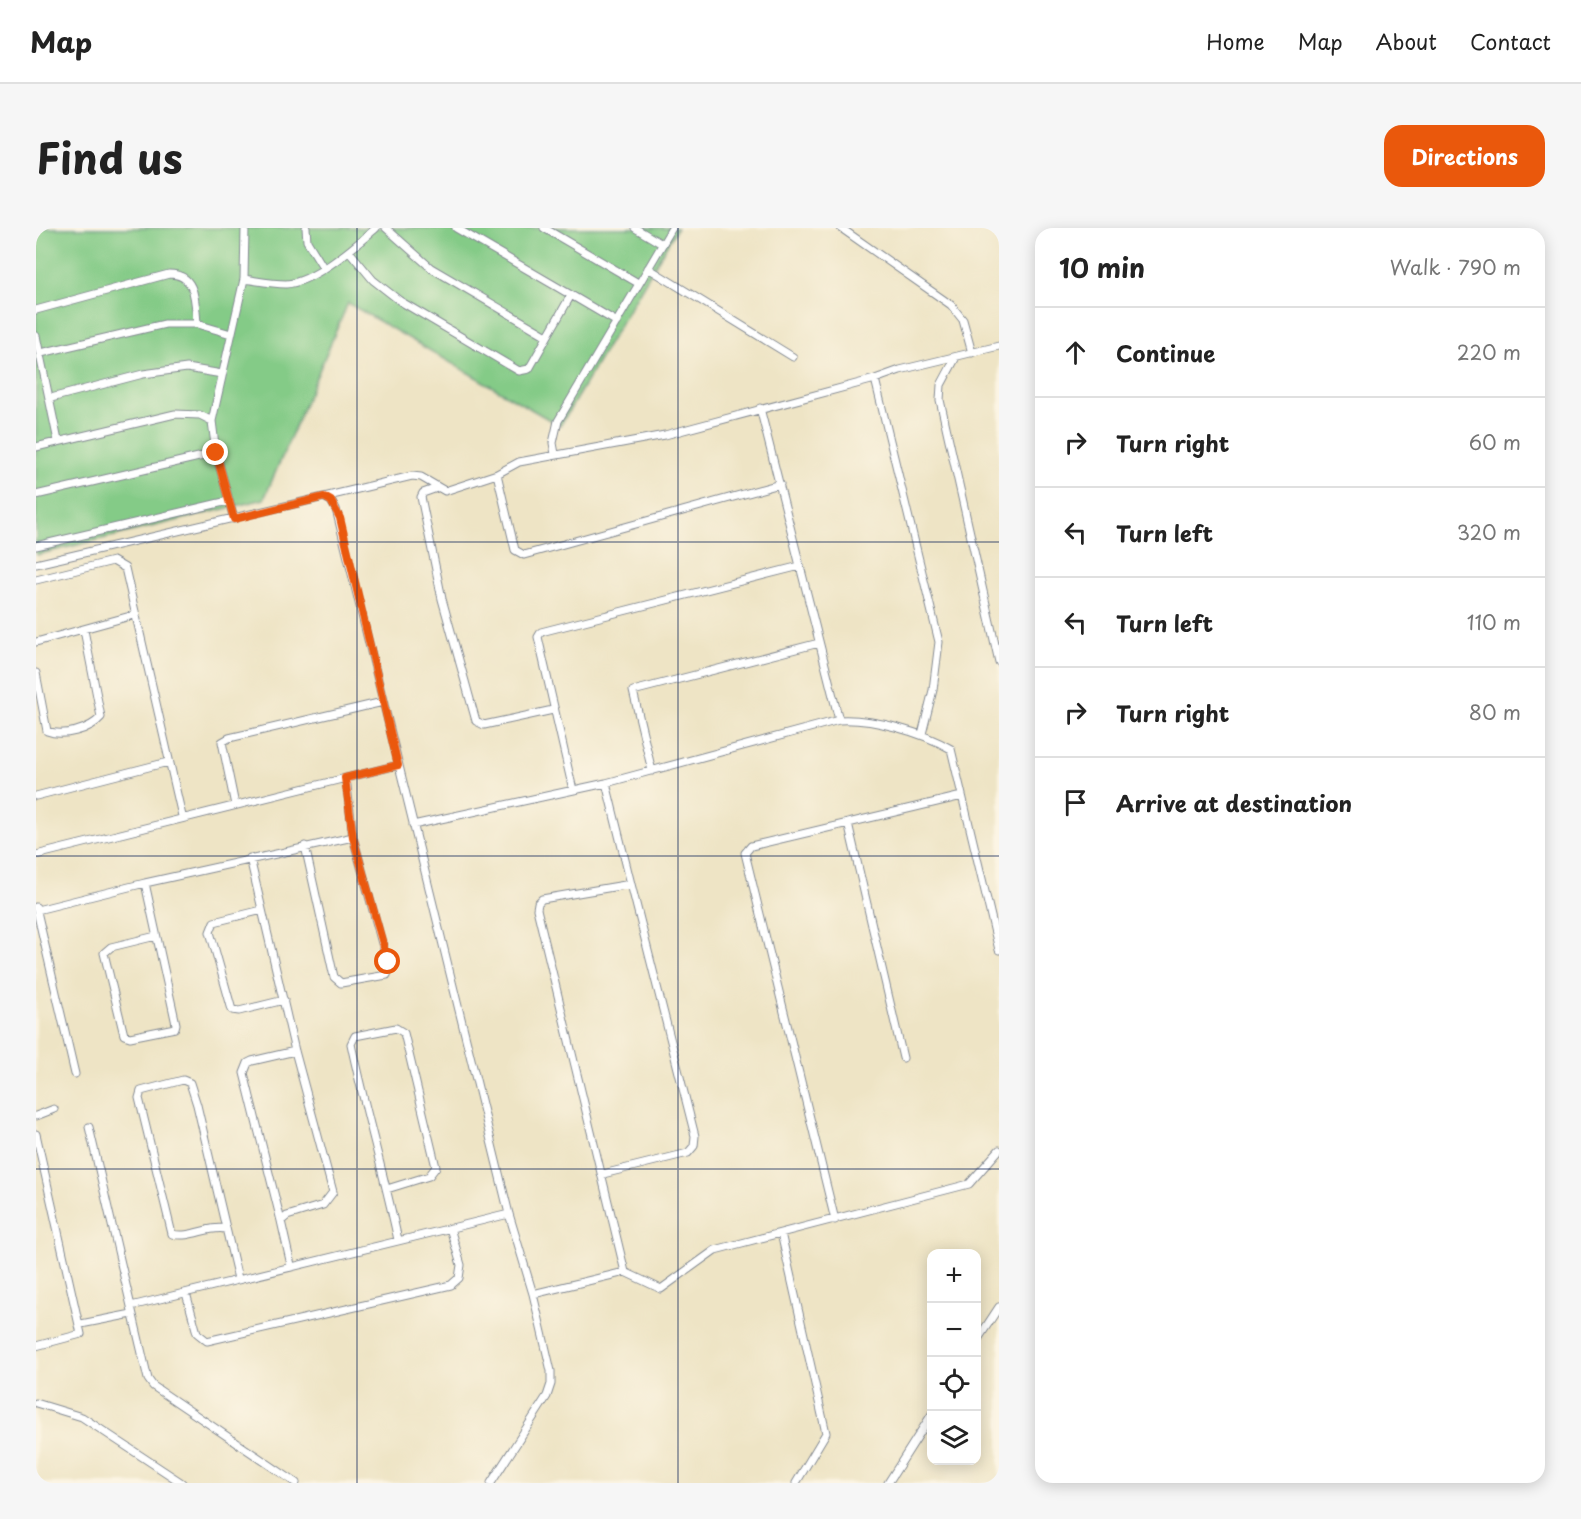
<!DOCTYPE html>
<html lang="en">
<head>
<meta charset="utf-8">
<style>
	:root { --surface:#fff; --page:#f6f6f6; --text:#222; --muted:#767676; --line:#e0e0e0; --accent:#ea580c }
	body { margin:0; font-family:"Playpen Sans",sans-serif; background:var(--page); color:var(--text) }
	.controls { position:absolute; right:18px; bottom:18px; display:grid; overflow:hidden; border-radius:12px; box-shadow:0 3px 15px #0003 }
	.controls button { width:54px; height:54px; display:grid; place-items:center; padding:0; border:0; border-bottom:2px solid var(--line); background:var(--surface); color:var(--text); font:30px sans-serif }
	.stop { position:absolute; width:18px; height:18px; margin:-14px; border:4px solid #ea580c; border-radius:50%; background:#fff }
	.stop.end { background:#ea580c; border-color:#fff; box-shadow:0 2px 6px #0008 }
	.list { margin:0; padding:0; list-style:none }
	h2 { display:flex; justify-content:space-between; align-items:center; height:78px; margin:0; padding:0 24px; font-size:26px }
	h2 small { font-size:20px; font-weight:400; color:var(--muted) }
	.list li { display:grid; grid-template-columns:39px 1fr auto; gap:18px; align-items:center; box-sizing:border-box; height:90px; padding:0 24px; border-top:2px solid var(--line) }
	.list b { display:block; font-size:22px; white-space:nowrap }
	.list em { font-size:20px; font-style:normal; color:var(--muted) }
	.icon { flex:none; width:33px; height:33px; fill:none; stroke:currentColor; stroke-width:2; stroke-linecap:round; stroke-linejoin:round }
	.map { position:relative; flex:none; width:963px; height:1255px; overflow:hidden; border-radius:18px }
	header { display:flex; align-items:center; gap:36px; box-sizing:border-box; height:84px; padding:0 30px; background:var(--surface); border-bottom:2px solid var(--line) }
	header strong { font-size:28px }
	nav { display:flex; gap:33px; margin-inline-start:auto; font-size:21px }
	.intro { display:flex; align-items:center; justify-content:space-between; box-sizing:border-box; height:144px; padding:0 36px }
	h1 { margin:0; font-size:42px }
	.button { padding:15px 27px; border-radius:18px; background:var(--accent); color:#fff; font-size:21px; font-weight:700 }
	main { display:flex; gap:36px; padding:0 36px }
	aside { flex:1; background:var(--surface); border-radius:18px; box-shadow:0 3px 15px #0003 }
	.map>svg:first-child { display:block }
	.green { fill:#84cb87; stroke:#507d72; stroke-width:1.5 }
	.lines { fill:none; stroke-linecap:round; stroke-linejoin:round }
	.minor-casing { stroke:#848a92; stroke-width:9 }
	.minor { stroke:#fff; stroke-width:7 }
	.route { stroke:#ea580c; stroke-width:8 }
	.grid { fill:none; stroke:#1b2f5e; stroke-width:1.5; stroke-opacity:0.55 }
</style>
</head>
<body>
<header>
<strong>Map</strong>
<nav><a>Home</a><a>Map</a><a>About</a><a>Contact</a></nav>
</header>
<div class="intro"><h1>Find us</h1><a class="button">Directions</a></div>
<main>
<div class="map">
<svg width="963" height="1255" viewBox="0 0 963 1255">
	<rect width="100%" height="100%" fill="#fcf5e5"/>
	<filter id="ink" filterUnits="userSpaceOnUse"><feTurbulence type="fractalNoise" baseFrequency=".0167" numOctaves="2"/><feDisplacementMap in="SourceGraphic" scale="12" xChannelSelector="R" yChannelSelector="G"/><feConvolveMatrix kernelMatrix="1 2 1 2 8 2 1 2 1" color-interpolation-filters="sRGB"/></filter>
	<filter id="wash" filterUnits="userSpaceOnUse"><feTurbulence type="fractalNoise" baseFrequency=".008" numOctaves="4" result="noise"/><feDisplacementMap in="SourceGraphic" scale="24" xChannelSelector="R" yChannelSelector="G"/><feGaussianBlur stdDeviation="1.35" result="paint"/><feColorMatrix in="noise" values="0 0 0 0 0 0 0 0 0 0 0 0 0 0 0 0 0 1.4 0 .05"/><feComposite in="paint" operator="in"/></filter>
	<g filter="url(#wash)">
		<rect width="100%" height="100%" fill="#eee4c5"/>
		<path class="green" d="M0,0h641l-117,198 -212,-123 -84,196 -228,56z"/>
	</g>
	<g filter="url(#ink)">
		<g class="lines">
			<defs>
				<path id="minor" d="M270,0l1,13 16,26
					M350,0l45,40 116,68
					M420,0l115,67
					M508,0l94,55
					M599,0l27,16
					M805,0l110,77 12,15 9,33
					M313,23l24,29 27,21 119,70 10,-2 42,-74 46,27
					M612,40l145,89
					M208,51c14,2 28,5 42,5 29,-2 69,-38 90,-56
					M0,82l133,-36c28,0 26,28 28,50
					M0,108l22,105
					M5,125l124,-29h32l34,10
					M920,129l-15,28 -1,15 59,262
					M839,151l64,263 -6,48 -11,44
					M15,170l92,-24 44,-6 35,6
					M0,219l139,-33 25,1 12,6
					M519,226l-2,-11 5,-22 114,-193
					M744,256l-256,71 -9,-5 -18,-76 22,-12 146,-27 210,-56 25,-9 99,-24
					M401,260l-14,5 -2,4 21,102 34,122 8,4 69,-15
					M0,267l180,-42
					M288,269l88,-21 9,1 24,14 52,-17
					M198,291l-18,-66 -4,-32 32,-142 1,-51
					M0,318l192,-45
					M0,336l288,-67 7,4 5,8 173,705 24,80 18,77v13l-4,12 -56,87
					M0,352l77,-19 12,7 57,248
					M0,414l98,-27
					M0,445l11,58c16,6 43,-1 54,-14l-17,-87
					M803,492c33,-2 83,12 112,29l48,201
					M616,543l-19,-80 186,-48
					M537,562l-35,-153 3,-5 259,-66
					M0,568l132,-34
					M199,577l-13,-63 7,-4 154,-36
					M812,595l55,235
					M377,597l193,-42 233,-63 -79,-312
					M269,618l29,131 7,6 46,-8 2,-6 -36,-132
					M0,627l362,-90
					M214,630l45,193 38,141 -10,13 -36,11 -6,5 10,44
					M109,655l31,141 -1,4 -45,9 -6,-2 -20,-82 7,-6 45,-11
					M0,679l39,167
					M1,682l108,-27 208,-46 -7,-59
					M226,682l-48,12 -4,10 22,78 7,1 45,-11
					M0,888l18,-7
					M53,899l59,252 5,7 143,97
					M0,906l45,200 -45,12
					M567,946l85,-21 6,-7 1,-10 -64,-252
					M351,961l42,-13 7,-9 -32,-134 -8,-5 -41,8 -4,8c14,66 33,130 47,196
					M799,992l-90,-367 6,-7 211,-50
					M245,993l-37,-148 4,-10 4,-2 43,-10
					M190,1001c-18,-4 -35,10 -54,5l-33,-136 2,-7 42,-11 7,3 7,22 41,174
					M745,1005l45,200 -30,50
					M589,1044l36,17 54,-39 254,-66 30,-34
					M150,1065l11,40 10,8 244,-56 8,-7 2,-13 -11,-37
					M497,1066l92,-22 -88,-363 1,-6 4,-4 89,-15 -25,-101
					M95,1078l378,-92
					M45,1096l51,-10
					M940,1114l23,-35
					M0,1175l46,14 100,66
					M852,1255l44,-69"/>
			</defs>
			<use href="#minor" class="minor-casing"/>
			<use href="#minor" class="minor"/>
		</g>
	</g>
	<g class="lines" filter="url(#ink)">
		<path class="route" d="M180,225l18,66 90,-22 7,4 9,17 58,247 -53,13 8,59 35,125"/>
	</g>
	<path class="grid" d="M321,0v1255M642,0v1255M0,314h963M0,628h963M0,941h963"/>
</svg>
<div class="controls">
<button>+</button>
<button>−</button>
<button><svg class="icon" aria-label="locate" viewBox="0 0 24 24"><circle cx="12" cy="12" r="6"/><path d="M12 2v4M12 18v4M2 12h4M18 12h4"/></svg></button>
<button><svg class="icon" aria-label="layers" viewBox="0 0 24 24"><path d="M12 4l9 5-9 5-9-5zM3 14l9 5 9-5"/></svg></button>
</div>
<div class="stop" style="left:352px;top:734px"></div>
<div class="stop end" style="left:180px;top:225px"></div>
</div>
<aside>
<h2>10 min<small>Walk · 790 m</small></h2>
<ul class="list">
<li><svg class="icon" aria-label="ahead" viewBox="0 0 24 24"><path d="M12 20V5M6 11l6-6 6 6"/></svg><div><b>Continue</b></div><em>220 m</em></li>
<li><svg class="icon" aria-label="right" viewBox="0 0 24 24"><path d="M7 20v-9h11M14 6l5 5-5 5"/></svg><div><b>Turn right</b></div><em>60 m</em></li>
<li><svg class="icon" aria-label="left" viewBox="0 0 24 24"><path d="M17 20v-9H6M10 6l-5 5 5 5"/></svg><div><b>Turn left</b></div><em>320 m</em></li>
<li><svg class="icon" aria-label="left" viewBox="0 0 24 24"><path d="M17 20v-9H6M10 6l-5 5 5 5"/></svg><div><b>Turn left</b></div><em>110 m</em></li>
<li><svg class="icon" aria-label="right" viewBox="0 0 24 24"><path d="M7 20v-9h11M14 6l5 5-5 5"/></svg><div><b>Turn right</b></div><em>80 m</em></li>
<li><svg class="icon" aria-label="arrive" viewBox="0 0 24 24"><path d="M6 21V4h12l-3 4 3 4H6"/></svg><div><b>Arrive at destination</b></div></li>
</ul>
</aside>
</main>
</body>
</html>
